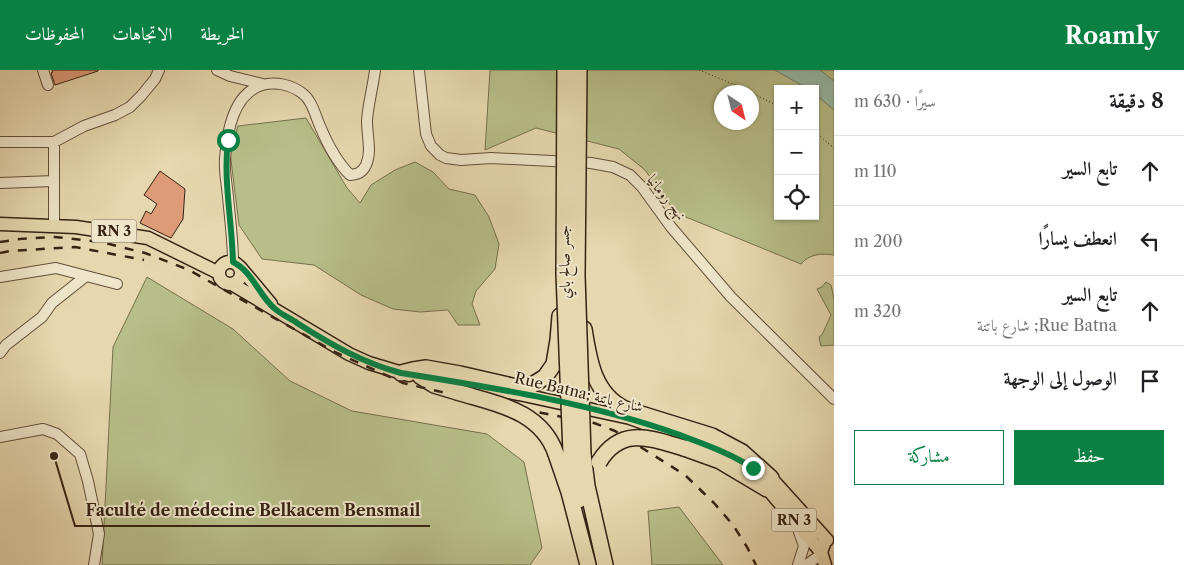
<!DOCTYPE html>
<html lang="ar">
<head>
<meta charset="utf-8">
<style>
	:root { --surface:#fff; --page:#f6f6f6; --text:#202124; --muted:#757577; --line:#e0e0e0; --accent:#0b8043 }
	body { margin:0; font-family:"Libre Caslon Text",Amiri,serif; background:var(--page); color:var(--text); direction:rtl }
	.controls { position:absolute; right:15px; top:15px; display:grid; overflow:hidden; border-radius:0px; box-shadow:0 1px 4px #0004 }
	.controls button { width:45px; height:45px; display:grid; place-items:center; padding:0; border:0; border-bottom:1px solid var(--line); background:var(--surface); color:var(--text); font:25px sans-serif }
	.compass { position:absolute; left:714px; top:15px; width:45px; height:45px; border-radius:50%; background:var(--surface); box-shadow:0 1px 4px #0004; rotate:145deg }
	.stop { position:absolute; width:15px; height:15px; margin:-11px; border:4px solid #0b8043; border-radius:50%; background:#fff }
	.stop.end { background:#0b8043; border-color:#fff; box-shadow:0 1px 5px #0008 }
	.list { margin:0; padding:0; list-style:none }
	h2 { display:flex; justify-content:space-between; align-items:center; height:65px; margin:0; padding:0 20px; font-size:21px }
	h2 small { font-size:16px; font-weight:400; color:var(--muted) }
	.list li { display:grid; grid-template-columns:32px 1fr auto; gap:15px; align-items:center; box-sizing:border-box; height:70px; padding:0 20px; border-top:1px solid var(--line) }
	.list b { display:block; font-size:19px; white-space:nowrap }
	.list p { margin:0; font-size:16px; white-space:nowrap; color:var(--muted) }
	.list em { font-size:16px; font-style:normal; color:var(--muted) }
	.actions { display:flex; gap:10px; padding:15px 20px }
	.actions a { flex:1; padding:11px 0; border:1px solid var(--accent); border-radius:0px; text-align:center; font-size:18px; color:var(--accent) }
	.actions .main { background:var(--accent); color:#fff }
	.icon { flex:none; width:28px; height:28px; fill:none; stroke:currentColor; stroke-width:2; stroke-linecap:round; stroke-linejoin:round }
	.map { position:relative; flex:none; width:834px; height:495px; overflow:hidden; direction:ltr }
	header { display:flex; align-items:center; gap:30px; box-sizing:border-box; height:70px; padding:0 25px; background:var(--accent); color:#fff }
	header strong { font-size:24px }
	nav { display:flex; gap:28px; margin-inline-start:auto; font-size:18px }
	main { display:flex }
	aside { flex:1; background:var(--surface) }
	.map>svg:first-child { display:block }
	.green { fill:#b7be89; stroke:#77704e; fill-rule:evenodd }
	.water { fill:#97baa6; stroke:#717d6b }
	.building { fill:#de9b77; stroke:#372212 }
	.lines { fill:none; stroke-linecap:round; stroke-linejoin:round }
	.minor-casing { stroke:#634f39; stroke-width:12 }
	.major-casing { stroke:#372212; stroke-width:15 }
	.highway-casing { stroke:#372212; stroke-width:18 }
	.path { stroke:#372212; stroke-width:1; stroke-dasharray:1 2.5; stroke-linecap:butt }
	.minor { stroke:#efe5ca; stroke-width:10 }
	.major { stroke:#e6d7ae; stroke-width:12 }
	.highway { stroke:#e6d7ae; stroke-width:15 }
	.rail { stroke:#372212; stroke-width:2.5; stroke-dasharray:9 9; stroke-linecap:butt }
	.highway-bridge-casing { stroke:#372212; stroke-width:18; stroke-linecap:butt }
	.highway-bridge { stroke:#e6d7ae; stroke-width:15 }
	.route { stroke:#0b8043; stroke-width:6 }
	.labels { text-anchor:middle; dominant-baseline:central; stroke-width:4; stroke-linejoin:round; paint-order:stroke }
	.shield { fill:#efe5ca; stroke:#6e5c49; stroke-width:1 }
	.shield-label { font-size:14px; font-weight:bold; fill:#372212 }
	.street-label { font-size:15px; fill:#372212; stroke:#efe5ca }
	.leader { fill:none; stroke:#372212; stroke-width:2 }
	.callout-dot { fill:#372212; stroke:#efe5ca; stroke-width:2 }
	.callout-label { font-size:16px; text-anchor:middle; font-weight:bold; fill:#372212; stroke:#efe5ca; stroke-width:4; stroke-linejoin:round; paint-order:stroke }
</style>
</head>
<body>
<header>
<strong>Roamly</strong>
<nav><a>الخريطة</a><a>الاتجاهات</a><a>المحفوظات</a></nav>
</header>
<main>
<aside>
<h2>8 دقيقة<small>سيرًا · 630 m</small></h2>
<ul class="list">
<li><svg class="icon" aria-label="ahead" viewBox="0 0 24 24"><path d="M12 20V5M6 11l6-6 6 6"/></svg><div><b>تابع السير</b></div><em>110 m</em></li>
<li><svg class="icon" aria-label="left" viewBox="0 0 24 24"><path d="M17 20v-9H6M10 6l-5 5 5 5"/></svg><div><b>انعطف يسارًا</b></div><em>200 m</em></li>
<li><svg class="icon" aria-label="ahead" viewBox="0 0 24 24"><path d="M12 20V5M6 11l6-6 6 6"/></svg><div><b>تابع السير</b><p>Rue Batna; شارع باتنة</p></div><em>320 m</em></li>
<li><svg class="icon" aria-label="arrive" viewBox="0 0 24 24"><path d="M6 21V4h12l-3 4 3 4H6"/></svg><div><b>الوصول إلى الوجهة</b></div></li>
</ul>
<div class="actions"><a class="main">حفظ</a><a>مشاركة</a></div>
</aside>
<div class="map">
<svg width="834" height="495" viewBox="0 0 834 495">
	<rect width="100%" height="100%" fill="#e6d7ae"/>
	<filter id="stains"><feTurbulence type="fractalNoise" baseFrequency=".004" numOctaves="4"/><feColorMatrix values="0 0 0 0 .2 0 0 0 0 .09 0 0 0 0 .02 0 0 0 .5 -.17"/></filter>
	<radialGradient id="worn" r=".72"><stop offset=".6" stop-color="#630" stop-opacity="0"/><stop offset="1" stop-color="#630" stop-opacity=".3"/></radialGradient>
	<path class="green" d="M490,0h344v185c-12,-2 -25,-1 -33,9l-125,-51 -31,-43 -26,-21 -83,-21 -51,22zM778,19h37v127h-37zM722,22h30v30h-30z
		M306,48l41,70 13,15 11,-18 24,-15 20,-8 18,10 16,17 26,6 14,22 10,27 -4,25 -19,22 -4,13 8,21h-22l-10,-15 -28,2 -27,-3 -32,-14 -47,-30 -52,-6 -23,-34 -9,-73 8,-26z
		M147,207l86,52 57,52 62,30 135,23 37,28 18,86 -12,17h-428l11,-218z
		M826,212l5,3 3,14v46l-13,1 -2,-9 3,-2 9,-20 -14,-26 5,-2z
		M679,437l44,58h-71l-4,-54z"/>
	<path class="water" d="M775,0h45l14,11v29l-19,-16v-5h-7z"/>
	<path class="building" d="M52,0h46v1l-43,14 -4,-12 2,-1z
		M160,101l25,18 -2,30 -12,19 -31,-15 6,-12 5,3 6,-10 -13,-9z"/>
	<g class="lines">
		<defs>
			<path id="minor" d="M43,0l5,15
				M217,0l13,6 33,8
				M419,0l7,64 5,12 9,9 6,3 15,2 30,-2 100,5 22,4 17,8 12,12 29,40 60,70 103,102
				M0,72h54l30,-16 31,-11 15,-8 11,-11 14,-17 4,-9
				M54,72v84
				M0,113l54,-2
				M233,192c0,-22 -3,-43 -5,-65 -1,-12 -4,-26 -3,-38 2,-27 8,-65 37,-74 14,-4 29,0 40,8 10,7 13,22 18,33 7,17 17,36 30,49 8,-1 12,-2 16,-10 6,-13 1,-29 1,-44 1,-17 6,-34 8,-51
				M0,207l56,-9 61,16
				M0,283l6,-8 36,-28 10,-14 34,-27
				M0,367l43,-8 14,5 23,20 8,27 11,53 -5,31
				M797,456l7,20 -6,19
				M806,495l16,-11"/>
			<path id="major" d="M0,154l76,3 72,11 71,35
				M219 203a11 11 0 1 1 22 0a11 11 0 1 1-22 0Z
				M240,197l31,37
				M232,214l117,70 20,9 40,12
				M431,308l88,16 111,24 84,30 25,11 32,19 56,62
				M761,411l60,71
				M824,474l-3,8 4,13"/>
			<path id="highway" d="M584,259c5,32 10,65 41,80l87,27 30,16 29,26
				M401,303l12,-3 13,-2 34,6 52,12 17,1 16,-10 9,-13 4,-24 2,-24
				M420,306l14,9 23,7
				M684,378l36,13 47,28
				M556,384l13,38 19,73
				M571,384l8,46
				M583,384l4,32 18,79"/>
		</defs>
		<use href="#minor" class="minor-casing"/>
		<use href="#major" class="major-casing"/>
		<use href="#highway" class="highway-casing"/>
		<path class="path" d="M699,0l39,16 40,20
			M815,62l19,16"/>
		<use href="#minor" class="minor"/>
		<use href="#major" class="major"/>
		<use href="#highway" class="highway"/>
		<path class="rail" d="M0,172l20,-3 35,-2 46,5 44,11 44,17 144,81 70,32 77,18 114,22 21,8 70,44 29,28 19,22 14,22 9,18
			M0,183l10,-2 65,-4 69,13"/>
		<defs>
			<path id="highway-bridge" d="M565,0l-1,204 7,180
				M579,0l-2,206 6,178
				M457,322c39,12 84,18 99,62
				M599,392c22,-36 51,-24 85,-14"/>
		</defs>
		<use href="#highway-bridge" class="highway-bridge-casing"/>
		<use href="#highway-bridge" class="highway-bridge"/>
	</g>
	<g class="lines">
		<path class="route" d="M228,70c-5,40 4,81 5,122 19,9 26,33 41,46 6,6 16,10 23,15 33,21 66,40 104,50 94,15 190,30 279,62 26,10 50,18 73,33"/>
	</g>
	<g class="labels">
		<g class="shield">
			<rect x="91.5" y="149.5" width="45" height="23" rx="4"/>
			<rect x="771.5" y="438.5" width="45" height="23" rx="4"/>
		</g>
		<g class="shield-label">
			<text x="114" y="161">RN 3</text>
			<text x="794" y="450">RN 3</text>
		</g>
		<g class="street-label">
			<text transform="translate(667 127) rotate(52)">نهج رومانيا</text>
			<text transform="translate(564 192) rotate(-91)">جسر صالح باي</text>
			<text transform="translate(579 322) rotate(13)">Rue Batna; شارع باتنة</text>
		</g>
	</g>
	<path class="leader" d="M54 386L75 456H430"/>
	<circle class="callout-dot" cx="54" cy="386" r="5"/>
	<g class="callout-label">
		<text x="253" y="446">Faculté de médecine Belkacem Bensmail</text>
	</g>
	<rect width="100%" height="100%" filter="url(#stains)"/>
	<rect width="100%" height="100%" fill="url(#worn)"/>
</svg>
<div class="controls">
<button>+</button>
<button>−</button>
<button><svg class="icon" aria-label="locate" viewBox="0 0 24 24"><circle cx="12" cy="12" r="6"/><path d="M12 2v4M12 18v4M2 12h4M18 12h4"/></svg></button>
</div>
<svg class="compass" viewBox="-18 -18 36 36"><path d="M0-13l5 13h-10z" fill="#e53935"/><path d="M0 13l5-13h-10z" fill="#757577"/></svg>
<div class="stop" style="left:228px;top:70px"></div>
<div class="stop end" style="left:753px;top:398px"></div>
</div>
</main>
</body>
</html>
